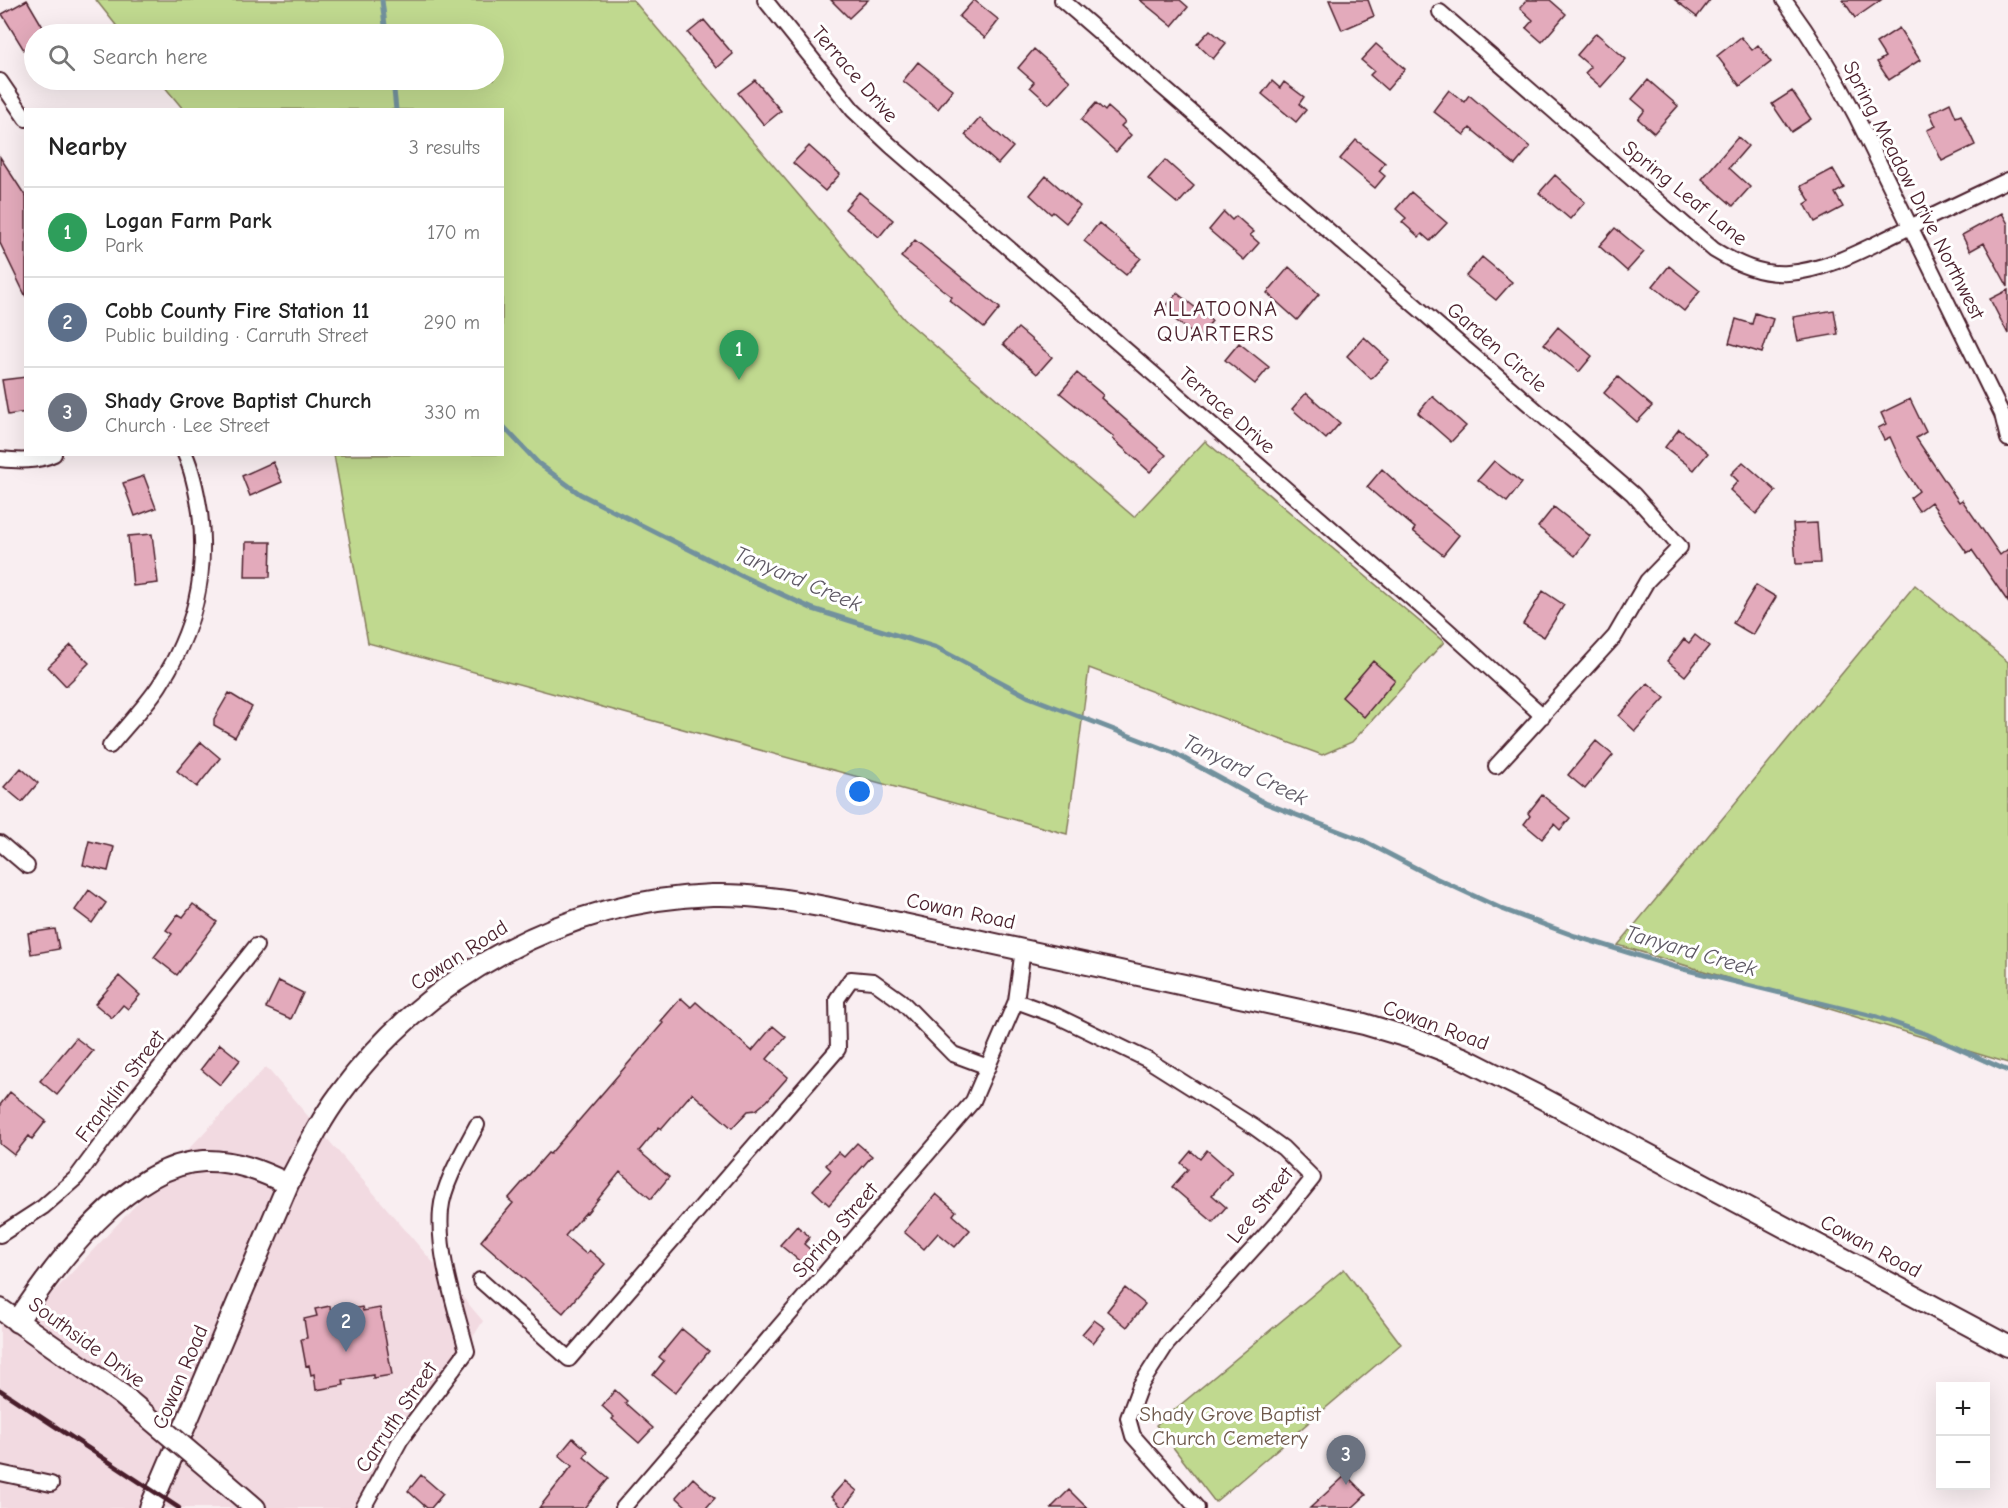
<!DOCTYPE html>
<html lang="en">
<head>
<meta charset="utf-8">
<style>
	:root { --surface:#fff; --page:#f6f6f6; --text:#222; --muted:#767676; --line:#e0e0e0; --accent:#1f6fb2 }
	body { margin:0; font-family:"Comic Neue",sans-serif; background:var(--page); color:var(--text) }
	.controls { position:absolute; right:18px; bottom:18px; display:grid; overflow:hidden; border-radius:0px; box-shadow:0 6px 24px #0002 }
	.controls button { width:54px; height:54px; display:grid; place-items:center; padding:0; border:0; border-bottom:2px solid var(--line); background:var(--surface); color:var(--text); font:30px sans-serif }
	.you { position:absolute; left:860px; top:792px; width:21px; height:21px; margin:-15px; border:4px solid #fff; border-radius:50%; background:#1a73e8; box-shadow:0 0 0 9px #1a73e833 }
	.badge { display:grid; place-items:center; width:39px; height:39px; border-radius:50%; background:var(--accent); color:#fff; font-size:20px; font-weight:700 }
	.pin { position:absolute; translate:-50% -50px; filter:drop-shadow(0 2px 3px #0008) }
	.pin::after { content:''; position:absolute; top:32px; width:21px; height:18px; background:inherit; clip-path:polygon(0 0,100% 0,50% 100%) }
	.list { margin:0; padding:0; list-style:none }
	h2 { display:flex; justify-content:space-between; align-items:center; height:78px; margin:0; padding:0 24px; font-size:26px }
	h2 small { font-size:20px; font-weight:400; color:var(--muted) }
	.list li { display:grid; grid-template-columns:39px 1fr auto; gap:18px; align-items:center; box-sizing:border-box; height:90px; padding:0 24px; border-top:2px solid var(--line) }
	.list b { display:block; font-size:22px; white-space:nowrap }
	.list p { margin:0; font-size:20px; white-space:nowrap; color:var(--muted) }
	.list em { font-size:20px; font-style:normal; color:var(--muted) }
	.icon { flex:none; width:33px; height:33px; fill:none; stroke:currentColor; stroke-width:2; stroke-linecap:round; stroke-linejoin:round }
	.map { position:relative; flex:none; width:2008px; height:1508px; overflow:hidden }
	.search { position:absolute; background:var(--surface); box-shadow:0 6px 24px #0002; left:24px; top:24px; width:480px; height:66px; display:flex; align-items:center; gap:15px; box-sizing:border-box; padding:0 21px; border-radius:33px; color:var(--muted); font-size:22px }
	.panel { position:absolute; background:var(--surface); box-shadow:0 6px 24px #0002; left:24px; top:108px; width:480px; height:348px; border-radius:0px }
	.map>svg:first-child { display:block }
	.built { fill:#f2dae1 }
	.green { fill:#c0d98f; stroke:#857c5d; stroke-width:1.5 }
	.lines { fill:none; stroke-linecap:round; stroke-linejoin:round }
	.stream { stroke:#72919d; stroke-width:5 }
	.building { fill:#e3aabb; stroke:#4a1f2b; stroke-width:1.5 }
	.street-casing { stroke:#4a1f2b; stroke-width:18 }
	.secondary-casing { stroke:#4a1f2b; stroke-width:24 }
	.street { stroke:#fff; stroke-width:14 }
	.secondary { stroke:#fff; stroke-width:20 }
	.rail { stroke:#4a1f2b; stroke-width:4.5 }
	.secondary-bridge-casing { stroke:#4a1f2b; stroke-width:24; stroke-linecap:butt }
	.secondary-bridge { stroke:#fff; stroke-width:20 }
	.labels { text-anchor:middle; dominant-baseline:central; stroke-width:6; stroke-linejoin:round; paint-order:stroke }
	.street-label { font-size:21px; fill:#4a1f2b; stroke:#fff }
	.park-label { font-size:21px; fill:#6d5749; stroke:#fff }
	.neighbourhood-label { font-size:22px; letter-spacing:1.5px; fill:#4a1f2b; stroke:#fff }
	.water-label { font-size:22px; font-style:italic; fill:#5e5864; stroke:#fff }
</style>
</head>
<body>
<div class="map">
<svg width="2008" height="1508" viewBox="0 0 2008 1508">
	<rect width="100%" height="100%" fill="#f9eef1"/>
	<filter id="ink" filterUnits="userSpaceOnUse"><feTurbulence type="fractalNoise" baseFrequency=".0167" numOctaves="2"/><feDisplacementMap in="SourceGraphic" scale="12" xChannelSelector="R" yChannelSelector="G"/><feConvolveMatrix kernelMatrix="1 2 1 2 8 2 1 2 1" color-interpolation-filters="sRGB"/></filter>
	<g filter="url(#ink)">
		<path class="built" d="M266,1067l217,254 -117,187h-366v-207l26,20z"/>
		<path class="green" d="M96,0h537l271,319 230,198 71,-76 239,201 -92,100 -30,13 -233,-87 -22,166 -699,-191 -34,-188 168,-1v-344l-319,-1 -24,-29h335v-46h-371z
			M1915,585l93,77v401l-390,-118z
			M1344,1269l57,75 -186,158 -59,-77z"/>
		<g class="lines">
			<path class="stream" d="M382,0l4,34
				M393,80l3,30
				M502,425l36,38 42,31 162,82 71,33 124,39 92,49 145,56 91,50 97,37 69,36 71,33 73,27 100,31 202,50 49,17 82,37"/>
		</g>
		<path class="building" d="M27,0l20,34h-13v9l-10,7 -22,-36z
			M831,0h37l-19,18z
			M974,0l25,20 -14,18 -26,-21z
			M1140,0h40l8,7 -16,19z
			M1329,0h39l6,16 -32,14z
			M1527,0h23l16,14 -24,28 -16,-14 7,-8 -13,-12z
			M1675,0h35l-13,17z
			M1843,0h38l-26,18z
			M704,20l29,34 -16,14 -29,-35z
			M1899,28l21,32 -31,20 -12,-18 8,-5 -9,-14z
			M1210,30l16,13 -13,16 -16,-15z
			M1596,33l30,26 -25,28 -16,-14 6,-6 -14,-12z
			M1741,37l11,13 6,-5 13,17 -31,24 -23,-30z
			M1376,44l29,25 -18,21 -17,-15 4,-4 -13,-11z
			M1034,49l36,32 -21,23 -19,-17 4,-5 -16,-14z
			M918,62l35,28 -15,19 -35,-28z
			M755,80l26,31 -17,14 -26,-32z
			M1648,80l30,26 -24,27 -16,-14 7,-9 -13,-11z
			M1272,81l8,7 4,-6 20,15 -5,7 7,6 -10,12 -34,-28z
			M1449,90l15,12 5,-7 61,52 -15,18 -45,-37 -6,7 -31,-24z
			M1792,91l19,28 -20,13 -19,-28z
			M1096,103l9,8 3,-4 17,15 -4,4 10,9 -15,17 -35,-32z
			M1950,103l6,14 5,-2 14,30 -33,16 -15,-31 9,-4 -6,-13z
			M980,118l33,29 -15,17 -33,-29z
			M1738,137l10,9 -19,22 21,19 -17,19 -31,-27z
			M1356,140l29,23 -6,8 6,5 -10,12 -35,-29z
			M809,146l31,28 -15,17 -32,-28z
			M0,157l26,40v100l-26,-54z
			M1165,160l29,26 -16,18 -30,-25z
			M1833,169l11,19 -9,5 8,14 -28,15 -10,-18 5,-3 -9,-15z
			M1555,175l30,27 -15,17 -31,-26z
			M1046,176l34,30 -14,17 -13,-11 -2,2 -21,-19z
			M859,192l34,28 -14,17 -34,-28z
			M1411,192l36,31 -17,18 -8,-7 -3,3 -17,-15 4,-4 -10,-9z
			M1224,212l8,8 4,-4 18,16 -4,3 9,8 -15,17 -35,-30z
			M2002,213l6,11v63l-24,-44 -14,8 -8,-16z
			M1099,223l42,35 -15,17 -42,-34z
			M1615,228l29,24 -17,19 -28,-25z
			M915,240l85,68 -16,20 -35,-28 3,-3 -51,-40z
			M1482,257l30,25 -16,18 -30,-24z
			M1669,266l31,25 -16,20 -31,-25z
			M1289,267l30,27 -22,26 -30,-27z
			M2008,290v44l-18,-35z
			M1177,293l35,28 -14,17 -35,-28z
			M1834,310l4,24 -40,7 -5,-24z
			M1755,313l18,6 -11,34 -33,-10 7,-24 16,5z
			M1558,327l34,29 -13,16 -35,-28z
			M1018,328l34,29 -15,17 -34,-30z
			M1364,337l25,23 -18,19 -24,-23z
			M1239,343l30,24 -14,17 -30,-24z
			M1077,373l26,22 -2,3 65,57 -16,17 -37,-33 1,-2 -54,-44z
			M26,377v35l-18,3 -6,-35z
			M1618,377l34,29 -15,16 -33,-29z
			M1306,393l34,30 -14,16 -34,-30z
			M1432,396l34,30 -15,16 -33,-29z
			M1910,399l16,33 -10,6 43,64 3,-2 38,55 8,-6v53l-36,-52 -5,3 -36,-51 -12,9 -9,-13 9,-7 -15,-23 -14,-31 -6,3 -6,-12 8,-4 -5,-11z
			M1679,429l29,24 -14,17 -29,-23z
			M1494,461l28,22 -15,19 -29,-22z
			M273,462l9,20 -32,14 -8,-20z
			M1743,462l33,29 -20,23 -26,-24 8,-9 -7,-7z
			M1382,469l30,28 47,38 -16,20 -30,-24 2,-3 -48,-41z
			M144,476l12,32 -21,8 -12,-33z
			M1554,507l36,29 -15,20 -37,-29z
			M1817,523l3,40 -24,1 -3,-40z
			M152,534l6,49 -25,3 -5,-50z
			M246,542h25l-1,35h-25z
			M1756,585l20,12 -23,38 -20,-12z
			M1543,591l21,14 -20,32 -21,-13z
			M1695,635l14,11 -24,30 -18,-15 17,-22 5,4z
			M71,645l18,18 -23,23 -18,-19z
			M1373,661l22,19 -31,37 -22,-20z
			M1648,683l17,15 -30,33 -16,-15z
			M229,693l23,14 -17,30 -21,-12v-6z
			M1596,741l17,14 -28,34 -17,-14z
			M201,742l19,16 -23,29 -20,-16z
			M21,768l17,15 -16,19 -18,-15z
			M1542,795l28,23 -10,12 -6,-6 -12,15 -18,-15 6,-8 -2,-3z
			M89,841l25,6 -6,24 -25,-6z
			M89,890l17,13 -14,20 -17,-13z
			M193,904l24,18 -40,53 -23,-18 18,-23 -6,-4 12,-16 5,3z
			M55,929l4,20 -28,5 -3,-21z
			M119,976l21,19 -12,14 -5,-4 -11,13 -17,-14z
			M279,981l24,12 -12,26 -25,-11z
			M681,998l10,9 5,-5 56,49 21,-25 13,11 -19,22 21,18 -21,24 -11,9 -8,1 -16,17 -40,-35 -31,36 -2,-2 -20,24 30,26 -18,22 -31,-27 -33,41 -1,-1 -21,24 21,18 3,-4 16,14 -42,49 -82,-72 32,-38 -5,-4 40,-46 2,1 113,-131 -2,-2z
			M76,1038l17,13 -36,44 -17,-14z
			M220,1044l20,16 -20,25 -19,-16z
			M10,1092l36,29 -14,18 -3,-3 -15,19 -14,-11v-39z
			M857,1143l15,13 -43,49 -16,-15 18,-20 -5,-5 12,-13 6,5z
			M1207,1150l25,22 -20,23 14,12 -13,15 -41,-35 16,-18 -7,-6 10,-12 9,8z
			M936,1194l20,17 -3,4 17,15 -15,17 -17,-14 -14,16 -20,-17z
			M797,1226l13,11 -6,7 8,7 -10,12 -22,-18z
			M1125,1288l20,16 -18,23 -20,-16z
			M330,1306l1,7 31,-6 1,4 17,-3 12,67 -19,3v-3l-30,5 1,5 -28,5 -2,-16 -3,1 -2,-10 -3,1 -5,-27 6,-1 -3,-19 13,-3 -2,-7z
			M1094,1320l11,8 -12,15 -11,-9z
			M682,1329l27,22 -34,42 -22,-18 11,-14 -5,-4z
			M615,1390l12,11 -2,2 28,25 -14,15 -27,-24 2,-2 -12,-11z
			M573,1438l15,13 -4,6 25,21 -25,30h-45l33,-42 -13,-11z
			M421,1475l22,19 -12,14h-4l-19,-17z
			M1346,1475l20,20 -14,13h-42z
			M693,1478l22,20 -9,10h-18l-12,-11z
			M845,1481l12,10 -14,17 -12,-11z
			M1069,1490l18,18h-36z"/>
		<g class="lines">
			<defs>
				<path id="street" d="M765,0l88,110 37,35 542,471 111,100
					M1062,0l571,494 47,53 -33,34 -32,55 -119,130
					M1784,0c27,37 51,75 72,116l146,298 6,25
					M1440,12l274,238c23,14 47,25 74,23 40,-3 76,-24 112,-41 36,-18 72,-35 108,-52
					M0,81l26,38
					M0,459c18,2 37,3 54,-5
					M110,746c16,-20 35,-39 49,-60 35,-54 49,-110 41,-174 -3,-19 -7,-40 -15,-58
					M0,843l27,23
					M1016,1001l41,15 91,44 106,67 29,21 30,30 -32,40 -114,126 -27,42 -12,32 5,18 64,72
					M0,1235l43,-28 33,-29 51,-69 129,-163
					M480,1280l89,79 269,-310 -1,-50 14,-20 22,2 28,20 52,53 35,13
					M0,1473l51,11
					M363,1508l38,-69 66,-88c-11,-43 -30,-96 -26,-141 2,-26 24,-62 36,-85
					M623,1508l350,-407 43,-100 7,-52"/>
				<path id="secondary" d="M0,1309l122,86
					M17,1322c38,-58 112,-158 187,-161 31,-1 57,10 84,23
					M226,1483l29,25
					M150,1508l138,-324c16,-30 31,-62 52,-90 86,-118 226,-194 372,-199 39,-1 76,5 113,12l539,117 50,15 49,19 77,39 468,249"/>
			</defs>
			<use href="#street" class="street-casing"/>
			<use href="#secondary" class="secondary-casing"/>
			<use href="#street" class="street"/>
			<use href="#secondary" class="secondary"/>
			<path class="rail" d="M0,1390l179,118"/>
			<defs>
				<path id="secondary-bridge" d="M122,1395l104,88"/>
			</defs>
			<use href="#secondary-bridge" class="secondary-bridge-casing"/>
			<use href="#secondary-bridge" class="secondary-bridge"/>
		</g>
	</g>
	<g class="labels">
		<g class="street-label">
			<text transform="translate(855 74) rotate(49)">Terrace Drive</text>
			<text transform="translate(1914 190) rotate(63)">Spring Meadow Drive Northwest</text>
			<text transform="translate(1685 193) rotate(39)">Spring Leaf Lane</text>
			<text transform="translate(1497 347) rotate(41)">Garden Circle</text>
			<text transform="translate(1227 410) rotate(41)">Terrace Drive</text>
			<text transform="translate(961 911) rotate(12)">Cowan Road</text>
			<text transform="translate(459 955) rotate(-33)">Cowan Road</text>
			<text transform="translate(1436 1025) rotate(20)">Cowan Road</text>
			<text transform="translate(120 1086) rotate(-53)">Franklin Street</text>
			<text transform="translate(1260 1205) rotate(-51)">Lee Street</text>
			<text transform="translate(835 1230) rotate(-49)">Spring Street</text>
			<text transform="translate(1871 1246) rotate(28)">Cowan Road</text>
			<text transform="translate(87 1342) rotate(36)">Southside Drive</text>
			<text transform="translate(180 1377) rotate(-67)">Cowan Road</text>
			<text transform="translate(396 1417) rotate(-56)">Carruth Street</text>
		</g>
		<g class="park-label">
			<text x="1230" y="1414">Shady Grove Baptist<tspan x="1230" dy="24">Church Cemetery</tspan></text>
		</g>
		<g class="neighbourhood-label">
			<text x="1216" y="309">ALLATOONA<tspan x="1216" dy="25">QUARTERS</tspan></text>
		</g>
		<g class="water-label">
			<text transform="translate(798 579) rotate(23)">Tanyard Creek</text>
			<text transform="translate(1245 770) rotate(26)">Tanyard Creek</text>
			<text transform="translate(1691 951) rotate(16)">Tanyard Creek</text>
		</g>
	</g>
</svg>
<div class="controls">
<button>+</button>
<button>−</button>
</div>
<div class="you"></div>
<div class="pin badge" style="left:739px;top:380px;background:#2e9e5b">1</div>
<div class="pin badge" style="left:346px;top:1352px;background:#5c6f8a">2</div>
<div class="pin badge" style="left:1346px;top:1485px;background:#6b7280">3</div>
<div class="search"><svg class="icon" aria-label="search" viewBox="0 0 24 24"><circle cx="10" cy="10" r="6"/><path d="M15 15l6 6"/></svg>Search here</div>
<section class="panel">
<h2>Nearby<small>3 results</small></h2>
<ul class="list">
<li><span class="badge" style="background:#2e9e5b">1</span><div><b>Logan Farm Park</b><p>Park</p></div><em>170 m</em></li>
<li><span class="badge" style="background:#5c6f8a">2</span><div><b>Cobb County Fire Station 11</b><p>Public building · Carruth Street</p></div><em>290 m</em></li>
<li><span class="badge" style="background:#6b7280">3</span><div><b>Shady Grove Baptist Church</b><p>Church · Lee Street</p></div><em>330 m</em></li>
</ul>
</section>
</div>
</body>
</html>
